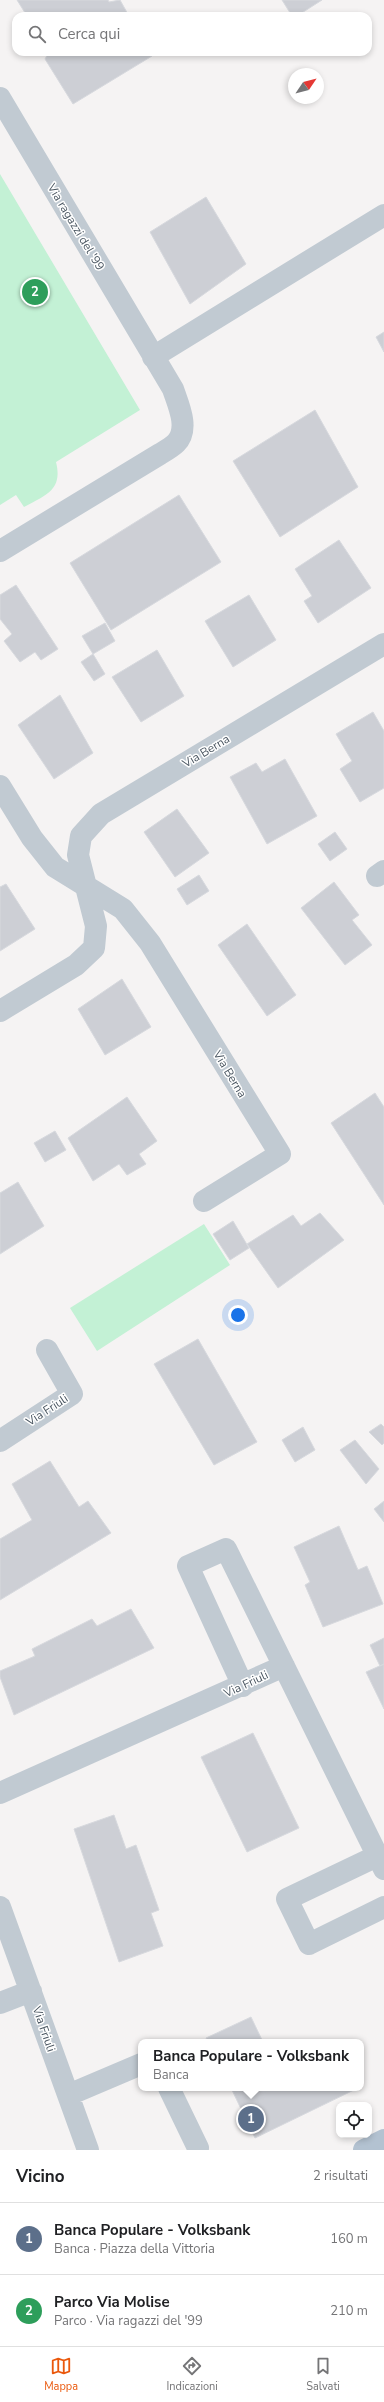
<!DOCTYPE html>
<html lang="it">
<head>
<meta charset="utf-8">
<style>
	:root { --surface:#fff; --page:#f6f6f6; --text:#202124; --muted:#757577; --line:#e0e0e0; --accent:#ea580c }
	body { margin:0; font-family:"Nunito Sans",sans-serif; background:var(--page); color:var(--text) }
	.controls { position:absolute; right:12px; bottom:12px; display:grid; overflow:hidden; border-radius:8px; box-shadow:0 2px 6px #0003 }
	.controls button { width:36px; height:36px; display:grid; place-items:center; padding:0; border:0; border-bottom:1px solid var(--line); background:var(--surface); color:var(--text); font:20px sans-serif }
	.compass { position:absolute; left:288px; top:68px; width:36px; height:36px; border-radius:50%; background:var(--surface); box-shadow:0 2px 6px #0003; rotate:55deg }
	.you { position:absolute; left:238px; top:1315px; width:14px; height:14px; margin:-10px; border:3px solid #fff; border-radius:50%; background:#1a73e8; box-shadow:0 0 0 6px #1a73e833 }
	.badge { display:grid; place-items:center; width:26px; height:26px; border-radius:50%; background:var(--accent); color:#fff; font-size:13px; font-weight:700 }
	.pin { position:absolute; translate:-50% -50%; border:2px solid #fff; box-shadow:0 1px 4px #0006 }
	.popup { position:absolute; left:138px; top:2039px; width:226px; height:52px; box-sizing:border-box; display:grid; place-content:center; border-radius:8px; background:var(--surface); filter:drop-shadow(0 1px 3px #0005); font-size:13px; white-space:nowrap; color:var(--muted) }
	.popup b { font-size:15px; color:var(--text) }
	.popup::after { content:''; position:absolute; left:50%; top:100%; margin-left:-8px; border:8px solid transparent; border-top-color:var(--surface) }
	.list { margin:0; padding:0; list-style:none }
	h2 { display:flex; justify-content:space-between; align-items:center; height:52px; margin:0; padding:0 16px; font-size:17px }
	h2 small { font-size:13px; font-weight:400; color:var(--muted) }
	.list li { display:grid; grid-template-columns:26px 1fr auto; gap:12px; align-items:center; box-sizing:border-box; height:72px; padding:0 16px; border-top:1px solid var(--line) }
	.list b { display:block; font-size:15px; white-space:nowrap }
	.list p { margin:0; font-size:13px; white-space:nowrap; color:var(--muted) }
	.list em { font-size:13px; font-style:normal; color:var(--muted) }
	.icon { flex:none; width:22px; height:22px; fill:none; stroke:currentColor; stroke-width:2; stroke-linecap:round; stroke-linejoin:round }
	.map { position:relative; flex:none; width:384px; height:2150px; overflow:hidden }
	.search { position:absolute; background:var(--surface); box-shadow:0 2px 6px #0003; left:12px; right:12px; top:12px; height:44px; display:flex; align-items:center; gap:10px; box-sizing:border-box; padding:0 14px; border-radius:12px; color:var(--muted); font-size:15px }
	.sheet { height:196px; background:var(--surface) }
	nav { display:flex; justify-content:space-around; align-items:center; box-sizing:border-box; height:56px; border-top:1px solid var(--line); background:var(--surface); font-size:11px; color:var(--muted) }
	nav a { display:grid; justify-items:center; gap:2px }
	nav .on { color:var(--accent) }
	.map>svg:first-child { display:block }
	.green { fill:#c3f1d5 }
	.building { fill:#cdcfd5; stroke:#d7d9de }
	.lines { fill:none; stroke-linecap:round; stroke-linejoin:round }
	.minor { stroke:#c1cad2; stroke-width:22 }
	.major { stroke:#b3c2d1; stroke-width:22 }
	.labels { text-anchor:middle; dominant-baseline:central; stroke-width:3; stroke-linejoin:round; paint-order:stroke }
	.street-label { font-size:12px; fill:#4a5661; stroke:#fff }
</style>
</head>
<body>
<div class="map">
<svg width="384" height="2150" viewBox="0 0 384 2150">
	<rect width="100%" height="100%" fill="#f5f3f3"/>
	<path class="green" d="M0,174l140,236 -84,52c7,28 -10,33 -32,45l-8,-12 -16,10z
		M204,1224l26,41 -133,86 -27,-43z"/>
	<path class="building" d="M17,0h91l1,2 11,-2 9,16h-102z
		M282,0h40l-25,16h-5z
		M49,52h101l2,4 -79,48 -28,-45z
		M206,197l40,67 -56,40 -40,-72z
		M384,332v20l-8,-15z
		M315,410l43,77 -78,50 -47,-76z
		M179,495l42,67 -110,68 -41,-67z
		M339,540l32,48 -53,35 -14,-22 8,-5 -17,-27z
		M16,585l42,64 -17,11 -6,-8 -15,10 -16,-21 8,-7 -12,-15v-24z
		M249,595l27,45 -43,27 -28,-46z
		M105,623l10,18 -22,13 -11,-18z
		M157,650l27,46 -43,26 -29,-45z
		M93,654l12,20 -11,7 -13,-19z
		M60,695l33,58 -39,26 -36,-54z
		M373,712l11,19v57l-24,14 -20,-33 12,-8 -16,-27z
		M285,759l32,57 -50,28 -37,-67 26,-14 6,9z
		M177,809l32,44 -34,24 -31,-45z
		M335,832l12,17 -17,12 -12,-17z
		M199,875l10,16 -22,14 -10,-16z
		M334,882l25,33 -7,5 20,25 -27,20 -44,-57z
		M6,884l29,45 -35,22v-64z
		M247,924l49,71 -29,21 -49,-71z
		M122,979l29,48 -46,28 -27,-46z
		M375,1093l9,14v98l-53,-82z
		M127,1097l30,44 -18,13 7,10 -19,11 -8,-11 -26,17 -25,-43z
		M55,1131l11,19 -21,12 -11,-19z
		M18,1182l26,44 -44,28v-61z
		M320,1213l24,27 -66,48 -31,-44 46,-29 8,11z
		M233,1221l16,27 -19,12 -17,-26z
		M198,1339l59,103 -43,23 -60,-101z
		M381,1424l3,3v16l-2,2 -13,-13z
		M303,1427l12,23 -20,12 -13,-22z
		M355,1440l24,29 -13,15 -26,-34z
		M50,1461l29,46 9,-6 23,32 -111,67v-61l32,-19 -20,-36z
		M384,1501v21l-10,-13z
		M339,1526l19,44 9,-4 16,38 -60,23 -18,-42 5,-3 -16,-35z
		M131,1609l23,39 -140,67 -14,-38v-6l35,-15 -3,-7 60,-30 5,7z
		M384,1638v26l-4,2 -10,-21z
		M384,1664v45l-18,-37z
		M253,1733l46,95 -52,24 -46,-95z
		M114,1815l12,34 10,-4 23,65 -8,3 12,33 -44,16 -45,-133z
		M251,2017l12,25h-55l-2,-4z
		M231,2088h127l-103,50z"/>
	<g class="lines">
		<path class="minor" d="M0,98l173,291c5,15 17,40 3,54 -4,4 -11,8 -16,11l-160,97
			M153,357l231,-142
			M0,786l32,52 23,29 68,42 27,34 130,211 -76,47
			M377,876l7,-5
			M0,1011l76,-46 18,-17 2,-22 -18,-71 3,-19 20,-22 283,-170
			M0,1441l72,-47 -25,-44
			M243,1686l-55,-120 38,-17 158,320
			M0,1793l284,-127
			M377,1856l-90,43 22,45 75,-37
			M0,1907l88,243
			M0,2003l31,-12
			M169,2088l29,60
			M68,2095l73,-31"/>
		<path class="major" d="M364,2150l20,-10"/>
	</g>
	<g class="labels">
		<g class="street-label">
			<text transform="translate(76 227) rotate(59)">Via ragazzi del '99</text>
			<text transform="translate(206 751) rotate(-31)">Via Berna</text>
			<text transform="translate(230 1074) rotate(59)">Via Berna</text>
			<text transform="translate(47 1410) rotate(-33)">Via Friuli</text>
			<text transform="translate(246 1684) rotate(-25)">Via Friuli</text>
			<text transform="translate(44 2029) rotate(71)">Via Friuli</text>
		</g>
	</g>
</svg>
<div class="controls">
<button><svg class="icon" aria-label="locate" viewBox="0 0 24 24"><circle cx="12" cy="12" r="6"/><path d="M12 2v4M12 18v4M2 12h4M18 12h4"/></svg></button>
</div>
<svg class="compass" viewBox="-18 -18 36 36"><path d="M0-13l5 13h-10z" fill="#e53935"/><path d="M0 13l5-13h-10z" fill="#757577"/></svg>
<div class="you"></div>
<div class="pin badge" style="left:251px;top:2119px;background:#5c6f8a">1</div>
<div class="popup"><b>Banca Populare - Volksbank</b>Banca</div>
<div class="pin badge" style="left:35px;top:292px;background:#2e9e5b">2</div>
<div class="search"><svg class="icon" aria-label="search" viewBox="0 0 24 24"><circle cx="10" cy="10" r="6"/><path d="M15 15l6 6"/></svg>Cerca qui</div>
</div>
<section class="sheet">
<h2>Vicino<small>2 risultati</small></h2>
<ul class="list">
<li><span class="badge" style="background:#5c6f8a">1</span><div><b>Banca Populare - Volksbank</b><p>Banca · Piazza della Vittoria</p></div><em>160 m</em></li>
<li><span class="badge" style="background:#2e9e5b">2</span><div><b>Parco Via Molise</b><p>Parco · Via ragazzi del '99</p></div><em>210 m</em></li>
</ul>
</section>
<nav>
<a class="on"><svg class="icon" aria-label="map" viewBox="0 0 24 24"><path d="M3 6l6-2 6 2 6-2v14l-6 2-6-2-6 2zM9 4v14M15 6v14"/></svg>Mappa</a>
<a><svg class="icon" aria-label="directions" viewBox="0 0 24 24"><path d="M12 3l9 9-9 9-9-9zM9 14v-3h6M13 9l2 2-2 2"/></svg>Indicazioni</a>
<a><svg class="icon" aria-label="saved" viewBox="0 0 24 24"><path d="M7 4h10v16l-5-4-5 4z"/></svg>Salvati</a>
</nav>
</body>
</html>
